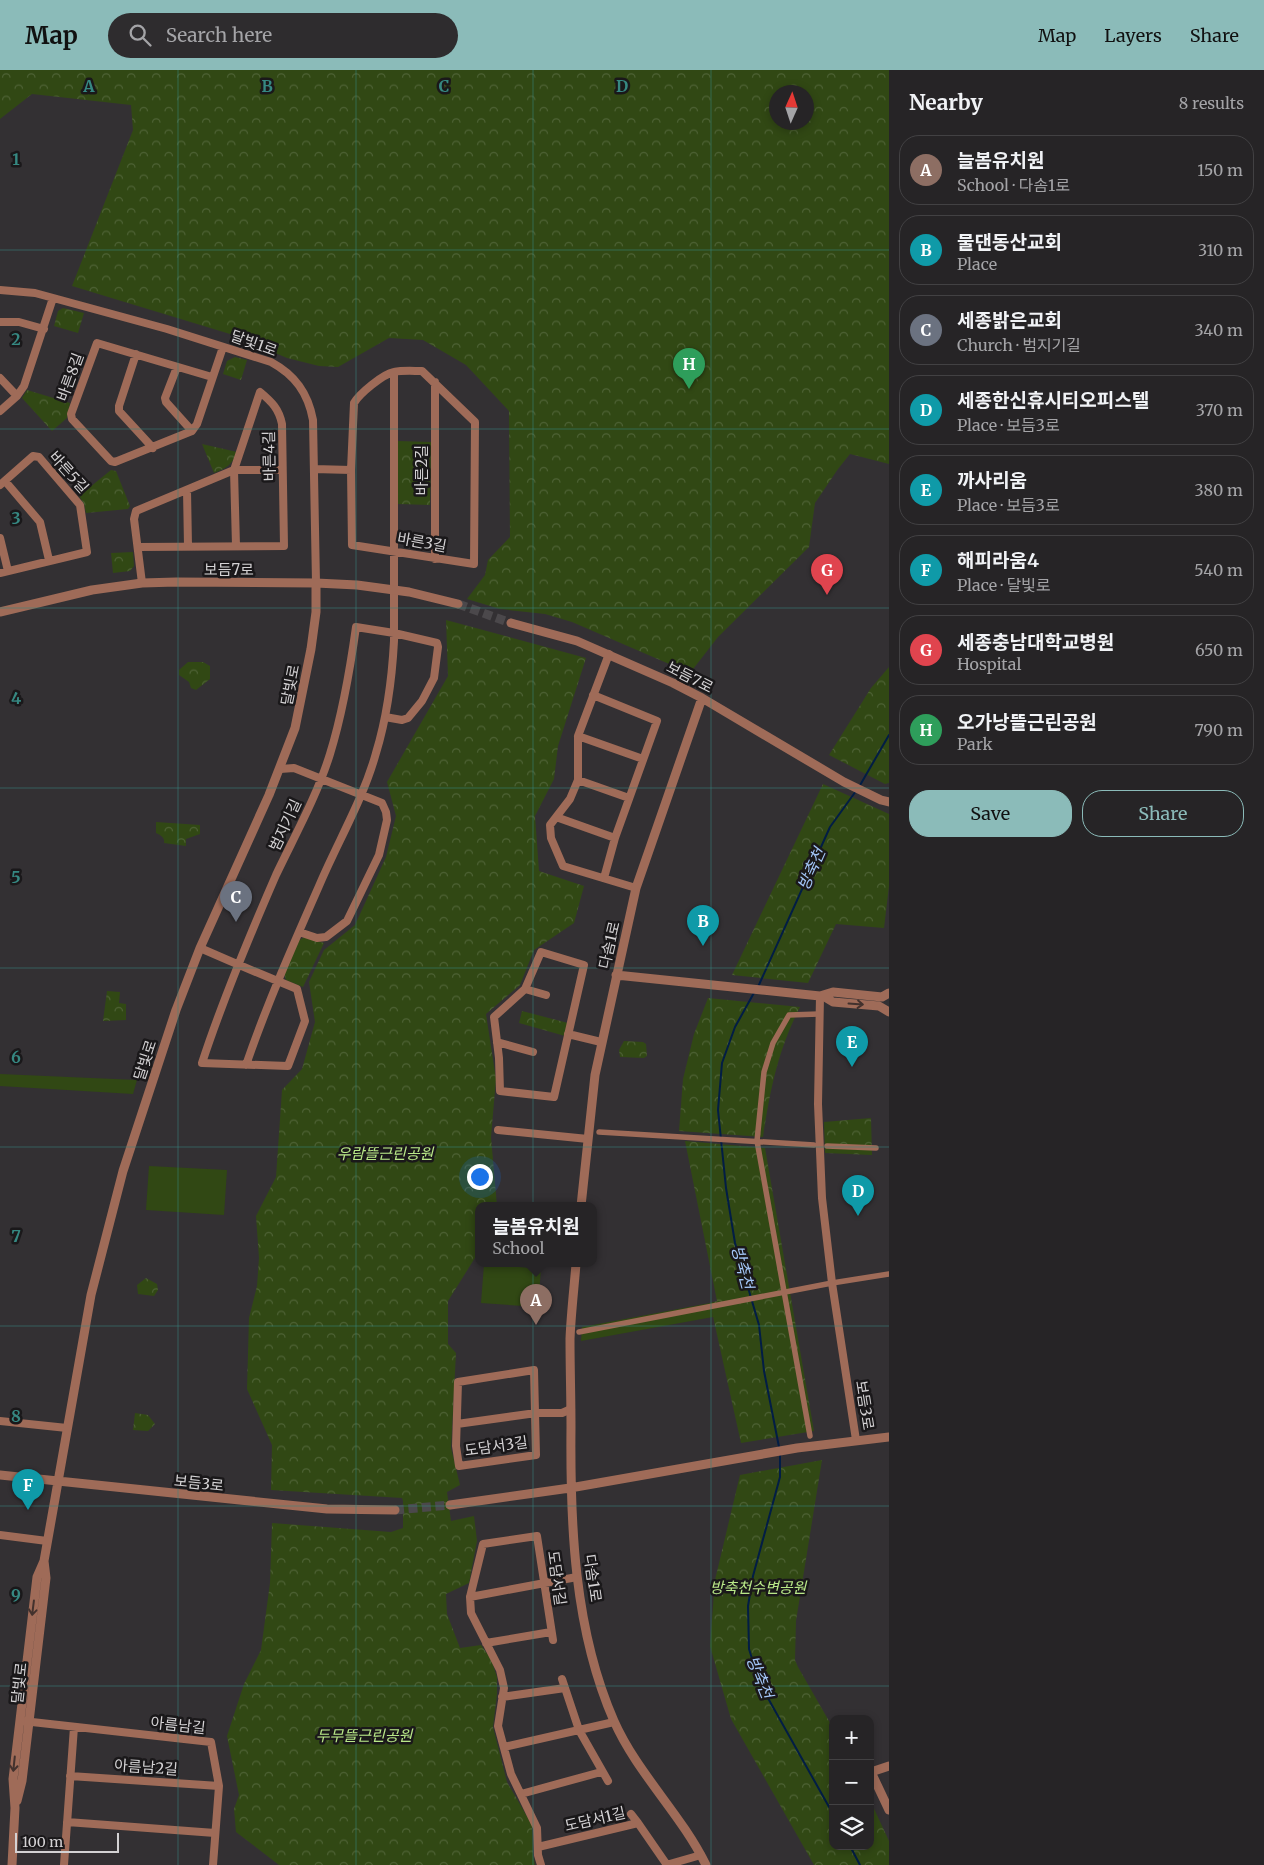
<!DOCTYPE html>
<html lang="en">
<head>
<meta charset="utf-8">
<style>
	:root { --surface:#262426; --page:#2e2c2e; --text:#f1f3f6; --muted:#a4a4a7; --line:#424143; --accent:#8bbbb9 }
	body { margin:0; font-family:Merriweather,"Noto Sans KR",serif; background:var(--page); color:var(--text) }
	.controls { position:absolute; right:15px; bottom:15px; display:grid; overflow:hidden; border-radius:10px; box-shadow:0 2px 8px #0003 }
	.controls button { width:45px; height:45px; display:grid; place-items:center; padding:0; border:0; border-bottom:1px solid var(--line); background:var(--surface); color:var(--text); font:25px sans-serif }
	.compass { position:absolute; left:769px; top:15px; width:45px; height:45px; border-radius:50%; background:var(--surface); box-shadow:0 2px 8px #0003; rotate:3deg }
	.scale { position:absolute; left:15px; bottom:12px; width:104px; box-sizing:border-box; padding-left:5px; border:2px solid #d4d2d4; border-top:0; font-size:14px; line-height:18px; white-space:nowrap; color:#d4d2d4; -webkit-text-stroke:4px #1a181a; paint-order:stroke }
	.you { position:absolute; left:479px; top:1106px; width:18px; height:18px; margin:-12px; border:4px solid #fff; border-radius:50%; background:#1a73e8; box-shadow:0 0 0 8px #1a73e833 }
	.badge { display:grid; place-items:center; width:32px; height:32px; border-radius:50%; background:var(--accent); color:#fff; font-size:16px; font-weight:700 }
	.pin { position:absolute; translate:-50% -41px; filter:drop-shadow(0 1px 2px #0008) }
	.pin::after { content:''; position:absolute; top:26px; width:18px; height:15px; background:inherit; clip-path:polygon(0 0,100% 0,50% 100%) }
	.popup { position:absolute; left:475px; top:1132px; width:122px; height:65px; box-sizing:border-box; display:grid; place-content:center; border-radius:10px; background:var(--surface); filter:drop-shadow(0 1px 4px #0005); font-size:16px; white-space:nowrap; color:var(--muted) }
	.popup b { font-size:19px; color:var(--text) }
	.popup::after { content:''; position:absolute; left:50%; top:100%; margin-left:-10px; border:10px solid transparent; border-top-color:var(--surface) }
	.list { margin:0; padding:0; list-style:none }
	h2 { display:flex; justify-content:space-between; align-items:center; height:65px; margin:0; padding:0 20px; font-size:21px }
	h2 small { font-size:16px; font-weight:400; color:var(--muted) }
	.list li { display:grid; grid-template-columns:32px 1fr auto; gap:15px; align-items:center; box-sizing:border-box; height:70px; margin:0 10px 10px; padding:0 10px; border:1px solid var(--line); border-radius:20px }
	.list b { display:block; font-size:19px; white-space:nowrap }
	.list p { margin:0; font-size:16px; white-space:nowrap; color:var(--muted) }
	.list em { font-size:16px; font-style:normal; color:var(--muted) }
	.actions { display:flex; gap:10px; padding:15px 20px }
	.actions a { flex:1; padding:11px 0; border:1px solid var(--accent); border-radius:20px; text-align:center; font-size:18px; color:var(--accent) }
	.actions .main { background:var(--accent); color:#111 }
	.icon { flex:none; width:28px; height:28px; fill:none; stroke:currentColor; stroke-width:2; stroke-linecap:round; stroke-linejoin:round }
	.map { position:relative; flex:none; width:889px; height:1795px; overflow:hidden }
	header { display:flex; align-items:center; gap:30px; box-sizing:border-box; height:70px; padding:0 25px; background:var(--accent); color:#111 }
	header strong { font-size:24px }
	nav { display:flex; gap:28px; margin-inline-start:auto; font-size:18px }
	.search { width:350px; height:45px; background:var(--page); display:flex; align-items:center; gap:12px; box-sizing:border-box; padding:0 18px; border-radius:28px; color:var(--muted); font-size:19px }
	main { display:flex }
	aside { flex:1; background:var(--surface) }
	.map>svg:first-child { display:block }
	.green { fill:#314814 }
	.park { fill:url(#park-crowns); fill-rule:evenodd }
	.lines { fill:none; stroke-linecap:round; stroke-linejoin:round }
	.stream { stroke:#021d45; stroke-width:2 }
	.tertiary-tunnel { stroke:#4b484b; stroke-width:9; stroke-dasharray:9 4.5; stroke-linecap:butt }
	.pedestrian { stroke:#9f6b58; stroke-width:5.5 }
	.minor { stroke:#9f6b58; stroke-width:8 }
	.tertiary { stroke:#9f6b58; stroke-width:9 }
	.oneway { stroke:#42312d }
	.grid { fill:none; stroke:#368882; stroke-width:1; stroke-opacity:0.55 }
	.labels { text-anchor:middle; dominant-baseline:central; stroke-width:5; stroke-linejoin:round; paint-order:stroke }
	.street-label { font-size:15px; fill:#d4d2d4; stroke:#1a181a }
	.park-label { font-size:15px; font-style:italic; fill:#b9e888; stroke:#1a181a }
	.water-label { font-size:16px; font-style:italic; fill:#a3c6f7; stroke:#1a181a }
	.grid-label { font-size:16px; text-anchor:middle; font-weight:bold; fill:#368882; stroke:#1a181a; stroke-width:5; stroke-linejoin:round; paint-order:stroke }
</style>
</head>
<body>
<header>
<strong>Map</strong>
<div class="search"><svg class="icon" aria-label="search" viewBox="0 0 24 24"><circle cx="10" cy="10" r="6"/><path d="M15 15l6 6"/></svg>Search here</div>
<nav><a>Map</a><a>Layers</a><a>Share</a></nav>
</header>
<main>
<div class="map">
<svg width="889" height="1795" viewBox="0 0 889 1795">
	<defs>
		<pattern id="park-crowns" width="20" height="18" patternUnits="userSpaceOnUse" patternTransform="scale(1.25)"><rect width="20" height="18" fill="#314814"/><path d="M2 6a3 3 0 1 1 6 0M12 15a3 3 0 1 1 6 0" fill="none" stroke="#4e6235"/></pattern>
	</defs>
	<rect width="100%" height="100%" fill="#333033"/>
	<path class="green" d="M0,1004l137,6 -4,14 -133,-8z
		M149,1096l78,4 -3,45 -78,-5z
		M484,1194l57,5 -3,38 -57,-4z
		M710,1233l3,14 -132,24 1,-14z"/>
	<path class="park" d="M0,0h889v394l-39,-10 -12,15 -23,34 -6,44 -91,90 -28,36 -118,-51 -27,-8 -45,-5 -33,-10 18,-24 3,-15 22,-23 -1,-126 -43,-46 -43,-25 -34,-2 -51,29 -19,-1 -32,-8 -57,-24 -158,-48 61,-156 -2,-25 -99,-11 -32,25zM776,22h30v30h-30z
		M63,238l21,5 -6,20 -24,-7 4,-15z
		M235,287l12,3 -6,20 -18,-6 4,-13z
		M27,320l43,13 -3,15 -15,13 -30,-33z
		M398,371l33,1 -1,63 -32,-1z
		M202,374l35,8c-5,13 -10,16 -23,21z
		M111,400l5,1 14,35 -2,3 -42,4 -2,-9 -5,-8z
		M133,482l1,14 -4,5 -17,2 -2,-20z
		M446,550l140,38 -28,88 -4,33 -19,37 4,55 45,15 -10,37 -40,27 -14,35 -34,29 10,65 -5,58 6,69h-19v47l-30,48v43l8,9 -5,95 9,37 -13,7 4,29 23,-5 3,25 -8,42 -23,11 1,20 13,34 21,-3 10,14 6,18v17l-4,33 14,55 25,43 1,31 2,9h-256l-43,-33 -2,-23 5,-14 -12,-59 17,-52 17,-34 9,-67 2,-60 119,9 12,-4v-27l-1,-3 -131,-8 1,-45 -25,-56 2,-71 8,-32 2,-28 -3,-42 20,-39 6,-87 20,-21 13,-47 -6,-40 15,-32 31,-25 31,-68 10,-41 -9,-34 61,-106z
		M188,592h15l7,4v13l-14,11 -5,-2 -2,-6 -10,-7v-5z
		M889,597v116l-4,1 -56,-29 42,-67z
		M823,714l66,30v72l-5,42 -48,-4 -28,59 -76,-8z
		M156,752l44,3v9l-14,5v7l-22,-3c1,-5 -3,-8 -8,-10z
		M305,867l19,6 -21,44 -17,-7 -2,-6 15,-34z
		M107,921l13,1 -1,11 7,1v16l-23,1z
		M708,928l92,9c-22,43 -30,83 -37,130l-84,-6 4,-52 11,-45z
		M522,941l46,12 -3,13 -46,-13z
		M624,971l19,1 3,2 1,12 -3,2 -24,-1 -1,-7z
		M871,1048l1,37 -47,-2 -1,-31z
		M685,1071l80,7 49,283 -73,12 -31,-140 7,-2z
		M146,1208l11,6 1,6 -4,6 -16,-2 -1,-9z
		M135,1343l13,2 7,9 -7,7 -15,-1z
		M822,1390l-26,161 -1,39 3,7 35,61v118h37v-46l19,41v24h-75l-83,-146 -21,-73 5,-66 25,-105z"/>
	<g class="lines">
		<path class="stream" d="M859,717l30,-52
			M758,917l72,-160 26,-36
			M755,921l-20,36 -13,36 -4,47 8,78 9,55 24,82 5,46 15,76
			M780,1384v23l-27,99 -5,30 1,43 11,35 73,130
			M850,1776l10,19"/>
		<path class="tertiary-tunnel" d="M458,534l53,19
			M395,1440l55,-5"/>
		<path class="pedestrian" d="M599,1062l215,13
			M827,1076l49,2
			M579,1262l253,-49 57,-9
			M810,1366l-53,-295 7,-69 9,-29 16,-28 30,-1"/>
		<path class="minor" d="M0,220l35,3 132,36 104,33c24,13 37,31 42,58l3,163
			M0,252h19l25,7
			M136,284l-17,52v5l34,37
			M177,297l-12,31 1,4 26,29
			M422,301l53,51 -1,142 -122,-19 -1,-75 3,-67c5,-9 29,-29 40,-31 9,-2 19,-1 28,-1z
			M212,307l-115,-34 -26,71 1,5 39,42 4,1 77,-31 5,-7 26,-77
			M0,308l17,18
			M435,312v177
			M0,341l17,-15 7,-10 29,-88
			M314,399l37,1
			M5,411l35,41 9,38
			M0,415l33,-29 6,1 41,48 7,47 -87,21
			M187,420l1,56
			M0,468l8,33
			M138,477l146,-1 -2,-122c-3,-15 -10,-22 -22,-32l-26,78 2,76
			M142,513l-8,-64 2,-8 98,-41h48
			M609,584l-31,82v44l-8,19 -20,26 1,13 12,28 73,22
			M593,625l64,26 -42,117 -11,40
			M578,666l65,23
			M280,699l14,-1 88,35 4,9 1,8 -8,35 -32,66 -21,16 -9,1 -18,-6
			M578,710l51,18
			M556,747l59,21
			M200,878c32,14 65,28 97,41l8,32 -17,45 -86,-3c21,-64 47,-126 74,-188 19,-40 41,-79 54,-121 13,-42 20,-84 26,-127l38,6 43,10 1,4 -4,31 -12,23 -14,17 -6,2 -17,-3
			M541,882l43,13 -30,132 -54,-6 -1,-33 -5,-41 31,-28z
			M525,919l21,6
			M820,926l-2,108 4,94 10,85 24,157
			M568,964l33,8
			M497,972l36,10
			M246,995c21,-61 47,-120 73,-179 19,-45 44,-86 57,-133 11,-36 16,-74 18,-112v-269
			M498,1060l90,9
			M534,1300l2,85 -77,11 -3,-20 2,-64z
			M0,1351l67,7
			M457,1354l79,-11h26l9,-4
			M0,1465l47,6
			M470,1527l107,-20
			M486,1573l65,-11
			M562,1609l17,51 29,51
			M502,1627l63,-9
			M23,1651l188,21 8,44 -6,79
			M504,1677l110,-25
			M70,1706l149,10
			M521,1724l80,-22
			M631,1744l7,9
			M67,1752l148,11
			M538,1777l100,-24 29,42
			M64,1795l10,-138
			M541,1795l-3,-10 -1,-27 -26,-54 -13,-48 6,-38 -4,-18 -29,-57 -1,-16 13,-53 54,-8 16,104
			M666,1795l35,-10"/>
		<path class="tertiary" d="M0,542l92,-22 50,-7 34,-1 140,1 41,2 52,7 49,12
			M511,553l66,18 96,42 29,15 142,84 37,18 8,2
			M616,905l204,21 13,-4 49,5 7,-4
			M823,926l10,6 46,4 10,6
			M581,1136l14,-131 41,-187 66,-190
			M576,1194c-2,25 -5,50 -6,75 0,29 1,59 1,88 -1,97 3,203 43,294 23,52 67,93 92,144
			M0,1405l327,34 68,1
			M450,1435l120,-17 227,-40 92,-11
			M889,1696l-18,6 18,38
			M17,1731l5,-20 24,-203 -2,-17
			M12,1795l3,-57 -2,-29 24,-202 7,-16 47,-266 32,-124 53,-161 24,-62 69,-153 26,-67 16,-79 5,-37v-29"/>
	</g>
	<defs><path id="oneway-shaft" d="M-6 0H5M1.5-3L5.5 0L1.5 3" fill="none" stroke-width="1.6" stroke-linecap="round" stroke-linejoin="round" transform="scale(1.25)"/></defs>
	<g class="oneway">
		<use href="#oneway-shaft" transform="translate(856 934) rotate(4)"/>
		<use href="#oneway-shaft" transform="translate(33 1538) rotate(97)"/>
		<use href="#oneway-shaft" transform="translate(14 1694) rotate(96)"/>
	</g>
	<path class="grid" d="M178,0v1795M356,0v1795M533,0v1795M711,0v1795M0,180h889M0,359h889M0,538h889M0,718h889M0,898h889M0,1077h889M0,1256h889M0,1436h889M0,1616h889"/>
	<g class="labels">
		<g class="street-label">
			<text transform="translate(254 273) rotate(20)">달빛1로</text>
			<text transform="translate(70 307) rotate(-70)">바른8길</text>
			<text transform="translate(269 386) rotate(-91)">바른4길</text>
			<text transform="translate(421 400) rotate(-90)">바른2길</text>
			<text transform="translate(69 402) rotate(48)">바른5길</text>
			<text transform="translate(422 472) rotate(10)">바른3길</text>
			<text x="229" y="499">보듬7로</text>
			<text transform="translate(690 607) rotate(27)">보듬7로</text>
			<text transform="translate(290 615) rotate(-79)">달빛로</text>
			<text transform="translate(285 755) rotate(-65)">범지기길</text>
			<text transform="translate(609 875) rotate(-77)">다솜1로</text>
			<text transform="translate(145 990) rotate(-72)">달빛로</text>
			<text transform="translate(865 1335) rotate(81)">보듬3로</text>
			<text transform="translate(496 1376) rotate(-8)">도담서3길</text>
			<text transform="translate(199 1413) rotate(6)">보듬3로</text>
			<text transform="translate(557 1508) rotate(82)">도담서길</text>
			<text transform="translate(593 1508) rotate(82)">다솜1로</text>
			<text transform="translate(19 1613) rotate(-84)">달빛로</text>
			<text transform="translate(178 1655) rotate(6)">아름남길</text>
			<text transform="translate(146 1697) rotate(4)">아름남2길</text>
			<text transform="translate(595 1749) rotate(-13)">도담서1길</text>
		</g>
		<g class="park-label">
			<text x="385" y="1083">우람뜰근린공원</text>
			<text x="758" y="1517">방축천수변공원</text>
			<text x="364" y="1665">두무뜰근린공원</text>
		</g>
		<g class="water-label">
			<text transform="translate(811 799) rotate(-66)">방축천</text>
			<text transform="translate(743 1197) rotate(75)">방축천</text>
			<text transform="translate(760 1607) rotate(68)">방축천</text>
		</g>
	</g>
	<g class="grid-label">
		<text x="89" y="22">A</text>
		<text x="267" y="22">B</text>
		<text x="444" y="22">C</text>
		<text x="622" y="22">D</text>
		<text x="16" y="95">1</text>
		<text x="16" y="275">2</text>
		<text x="16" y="454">3</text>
		<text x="16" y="634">4</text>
		<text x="16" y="813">5</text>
		<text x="16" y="993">6</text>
		<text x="16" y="1172">7</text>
		<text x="16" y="1352">8</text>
		<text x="16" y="1531">9</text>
	</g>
</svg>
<div class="controls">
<button>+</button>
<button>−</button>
<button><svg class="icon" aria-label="layers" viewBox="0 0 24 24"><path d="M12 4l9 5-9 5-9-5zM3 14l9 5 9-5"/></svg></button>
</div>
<svg class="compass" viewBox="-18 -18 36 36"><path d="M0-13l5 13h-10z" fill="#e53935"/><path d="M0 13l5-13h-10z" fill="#a4a4a7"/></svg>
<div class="scale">100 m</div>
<div class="you"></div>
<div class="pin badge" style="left:536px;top:1255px;background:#8d6e63">A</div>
<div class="popup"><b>늘봄유치원</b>School</div>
<div class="pin badge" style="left:703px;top:876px;background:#0f9aa8">B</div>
<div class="pin badge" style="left:236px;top:852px;background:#6b7280">C</div>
<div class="pin badge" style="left:858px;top:1146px;background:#0f9aa8">D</div>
<div class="pin badge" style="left:852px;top:997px;background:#0f9aa8">E</div>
<div class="pin badge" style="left:28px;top:1440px;background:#0f9aa8">F</div>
<div class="pin badge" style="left:827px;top:525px;background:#e0444e">G</div>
<div class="pin badge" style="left:689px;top:319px;background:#2e9e5b">H</div>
</div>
<aside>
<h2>Nearby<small>8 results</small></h2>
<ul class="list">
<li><span class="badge" style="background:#8d6e63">A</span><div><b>늘봄유치원</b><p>School · 다솜1로</p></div><em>150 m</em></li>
<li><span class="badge" style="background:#0f9aa8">B</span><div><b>물댄동산교회</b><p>Place</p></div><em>310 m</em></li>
<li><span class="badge" style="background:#6b7280">C</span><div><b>세종밝은교회</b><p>Church · 범지기길</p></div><em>340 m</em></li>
<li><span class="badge" style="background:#0f9aa8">D</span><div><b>세종한신휴시티오피스텔</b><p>Place · 보듬3로</p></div><em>370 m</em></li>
<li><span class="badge" style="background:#0f9aa8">E</span><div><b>까사리움</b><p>Place · 보듬3로</p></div><em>380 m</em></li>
<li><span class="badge" style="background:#0f9aa8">F</span><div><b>해피라움4</b><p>Place · 달빛로</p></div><em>540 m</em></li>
<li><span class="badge" style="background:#e0444e">G</span><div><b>세종충남대학교병원</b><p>Hospital</p></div><em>650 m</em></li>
<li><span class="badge" style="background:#2e9e5b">H</span><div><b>오가낭뜰근린공원</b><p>Park</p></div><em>790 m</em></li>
</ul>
<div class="actions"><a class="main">Save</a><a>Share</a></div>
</aside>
</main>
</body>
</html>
